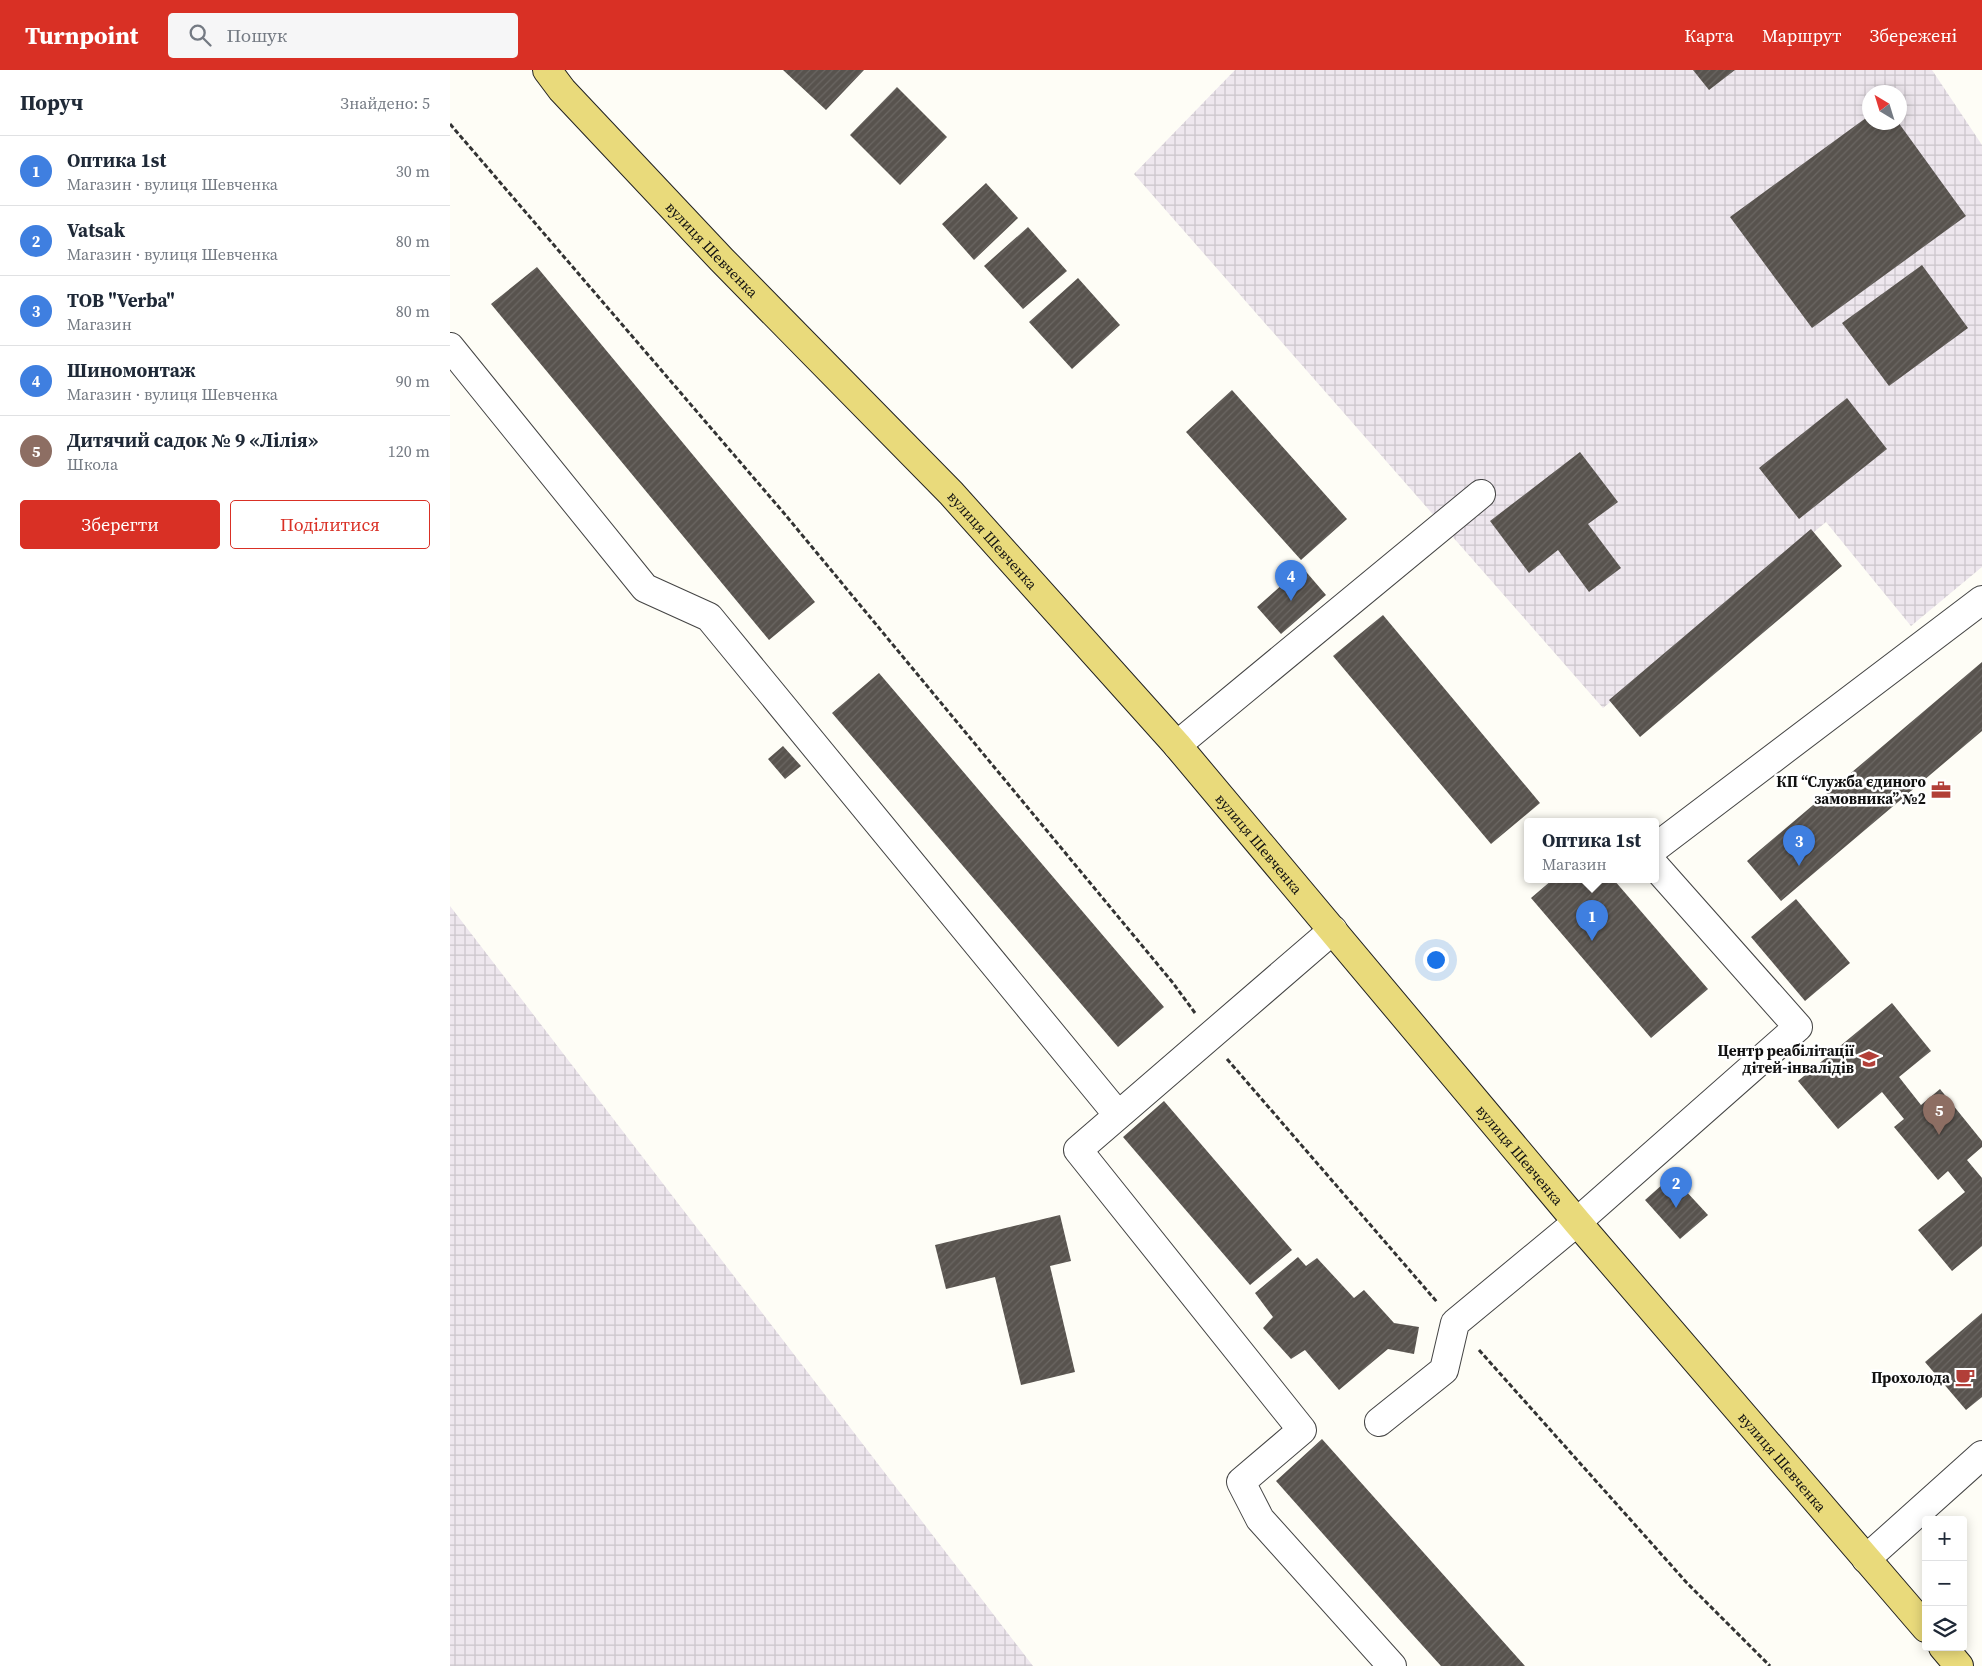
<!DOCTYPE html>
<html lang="uk">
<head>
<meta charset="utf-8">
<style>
	:root { --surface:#fff; --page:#f6f6f7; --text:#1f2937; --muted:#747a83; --line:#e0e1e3; --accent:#d93025 }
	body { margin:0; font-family:"Source Serif 4",serif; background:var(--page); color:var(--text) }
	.controls { position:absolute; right:15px; bottom:15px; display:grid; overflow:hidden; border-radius:5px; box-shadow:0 2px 12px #0003 }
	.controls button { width:45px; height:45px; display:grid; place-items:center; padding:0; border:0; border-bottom:1px solid var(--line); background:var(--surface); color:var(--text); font:25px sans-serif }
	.compass { position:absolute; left:1412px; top:15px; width:45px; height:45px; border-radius:50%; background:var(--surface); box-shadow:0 2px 12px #0003; rotate:322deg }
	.you { position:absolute; left:985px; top:889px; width:18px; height:18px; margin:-12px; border:4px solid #fff; border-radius:50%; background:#1a73e8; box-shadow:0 0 0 8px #1a73e833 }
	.badge { display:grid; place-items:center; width:32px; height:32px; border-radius:50%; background:var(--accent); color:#fff; font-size:16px; font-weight:700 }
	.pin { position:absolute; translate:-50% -41px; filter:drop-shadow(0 1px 2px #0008) }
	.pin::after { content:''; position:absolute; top:26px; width:18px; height:15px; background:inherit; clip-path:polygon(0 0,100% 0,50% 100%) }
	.popup { position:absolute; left:1074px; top:748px; width:135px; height:65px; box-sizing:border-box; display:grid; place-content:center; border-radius:5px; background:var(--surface); filter:drop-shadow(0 1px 4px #0005); font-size:16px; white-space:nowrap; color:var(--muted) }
	.popup b { font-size:19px; color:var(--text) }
	.popup::after { content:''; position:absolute; left:50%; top:100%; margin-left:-10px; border:10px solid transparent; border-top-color:var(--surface) }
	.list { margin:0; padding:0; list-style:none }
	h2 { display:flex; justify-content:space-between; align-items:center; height:65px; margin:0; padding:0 20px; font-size:21px }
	h2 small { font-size:16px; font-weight:400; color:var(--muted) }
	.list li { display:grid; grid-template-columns:32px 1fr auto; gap:15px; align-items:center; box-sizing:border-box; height:70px; padding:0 20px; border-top:1px solid var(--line) }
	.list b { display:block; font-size:19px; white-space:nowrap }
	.list p { margin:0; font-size:16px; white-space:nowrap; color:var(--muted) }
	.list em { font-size:16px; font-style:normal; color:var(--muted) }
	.actions { display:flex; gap:10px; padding:15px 20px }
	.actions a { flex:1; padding:11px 0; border:1px solid var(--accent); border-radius:5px; text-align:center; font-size:18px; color:var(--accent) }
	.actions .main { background:var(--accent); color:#fff }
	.icon { flex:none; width:28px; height:28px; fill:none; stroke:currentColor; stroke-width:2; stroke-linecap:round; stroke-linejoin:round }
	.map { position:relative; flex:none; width:1532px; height:1596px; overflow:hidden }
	header { display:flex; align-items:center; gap:30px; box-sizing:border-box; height:70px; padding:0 25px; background:var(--accent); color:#fff }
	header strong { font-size:24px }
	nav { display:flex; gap:28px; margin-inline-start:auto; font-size:18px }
	.search { width:350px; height:45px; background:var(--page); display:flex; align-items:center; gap:12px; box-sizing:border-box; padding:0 18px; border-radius:5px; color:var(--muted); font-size:19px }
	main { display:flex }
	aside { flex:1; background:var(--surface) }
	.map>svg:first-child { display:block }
	.industrial { fill:url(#industrial-grid); fill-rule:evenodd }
	.building { fill:url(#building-hatch) }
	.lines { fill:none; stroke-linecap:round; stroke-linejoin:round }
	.minor-casing { stroke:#444; stroke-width:30 }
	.major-casing { stroke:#222; stroke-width:30 }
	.path { stroke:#333; stroke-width:3; stroke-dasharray:5 2.5; stroke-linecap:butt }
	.minor { stroke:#fff; stroke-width:28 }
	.major { stroke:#e9da7b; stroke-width:28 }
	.labels { text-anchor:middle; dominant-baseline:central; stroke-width:5; stroke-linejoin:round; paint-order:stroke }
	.street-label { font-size:15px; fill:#111; stroke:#fff }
	.poi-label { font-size:15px; font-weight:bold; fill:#111; stroke:#fff; text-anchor:end }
</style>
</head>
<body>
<header>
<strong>Turnpoint</strong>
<div class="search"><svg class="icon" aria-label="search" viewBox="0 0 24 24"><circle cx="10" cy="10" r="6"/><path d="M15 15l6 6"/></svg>Пошук</div>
<nav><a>Карта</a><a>Маршрут</a><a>Збережені</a></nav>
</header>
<main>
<aside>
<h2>Поруч<small>Знайдено: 5</small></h2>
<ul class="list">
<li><span class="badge" style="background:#3f7fe0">1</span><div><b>Оптика 1st</b><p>Магазин · вулиця Шевченка</p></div><em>30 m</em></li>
<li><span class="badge" style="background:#3f7fe0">2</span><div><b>Vatsak</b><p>Магазин · вулиця Шевченка</p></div><em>80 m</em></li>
<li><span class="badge" style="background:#3f7fe0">3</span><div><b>ТОВ &quot;Verba&quot;</b><p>Магазин</p></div><em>80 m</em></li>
<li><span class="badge" style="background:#3f7fe0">4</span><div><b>Шиномонтаж</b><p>Магазин · вулиця Шевченка</p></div><em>90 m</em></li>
<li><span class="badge" style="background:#8d6e63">5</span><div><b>Дитячий садок № 9 «Лілія»</b><p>Школа</p></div><em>120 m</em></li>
</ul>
<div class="actions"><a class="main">Зберегти</a><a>Поділитися</a></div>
</aside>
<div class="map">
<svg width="1532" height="1596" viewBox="0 0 1532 1596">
	<defs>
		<pattern id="industrial-grid" width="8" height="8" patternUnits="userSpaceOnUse" patternTransform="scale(1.25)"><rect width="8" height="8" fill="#eee7ee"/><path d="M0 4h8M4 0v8" fill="none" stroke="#cbc5cb"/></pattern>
		<pattern id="building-hatch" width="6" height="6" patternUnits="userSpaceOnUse" patternTransform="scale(1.25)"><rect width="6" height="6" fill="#58534e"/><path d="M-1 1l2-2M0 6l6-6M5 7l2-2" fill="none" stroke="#6b6763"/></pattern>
	</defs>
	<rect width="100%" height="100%" fill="#fefdf6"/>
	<path class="industrial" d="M785,0h697l50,75v422l-71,59 -85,-104 -223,186 -469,-534zM1420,22h30v30h-30z
		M0,836l583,760h-583z"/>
	<path class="building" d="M333,0h81l-38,40z
		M1243,0h42l-26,20z
		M447,17l50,50 -47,48 -50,-50z
		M1420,45v7h28l68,94 -154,112 -82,-111z
		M536,113l32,35 -44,42 -32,-36z
		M578,157l39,44 -44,38 -39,-43z
		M1472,195l46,63 -79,58 -47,-63z
		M87,197l278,335 -46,38 -278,-336z
		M628,208l42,47 -48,44 -43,-47z
		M782,320l115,129 -46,41 -115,-128z
		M1397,328l40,51 -88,70 -40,-51z
		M1130,382l38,50 -30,22 33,44 -32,24 -31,-42 -29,23 -39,-52z
		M1361,459l31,37 -202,171 -31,-37z
		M852,497l24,28 -45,39 -24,-27z
		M933,545l157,188 -49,41 -158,-188z
		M1532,592v69l-201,170 -34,-40z
		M429,603l285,334 -46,40 -286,-334z
		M333,676l18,20 -16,13 -17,-20z
		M1102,810h62l94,109 -57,49 -120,-140z
		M1346,829l54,64 -45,38 -54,-64z
		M1442,933l39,48 -32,26 22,28 19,-16 42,52v6l-15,13 15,18v68l-30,25 -34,-41 47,-38 -17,-21 -10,9 -44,-53 10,-8 -22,-27 -44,37 -40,-48z
		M714,1031l128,149 -42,35 -127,-148z
		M1222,1106l36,39 -28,24 -35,-39z
		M610,1145l11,46 -21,5 25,106 -54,13 -26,-108 -49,12 -11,-44z
		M848,1187l8,9 11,-8 37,40 10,-8 30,33 25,4 -5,27 -26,-5 -49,41 -34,-40 -14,9 -28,-31 10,-11 -18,-24z
		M1532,1243v84l-16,13 -41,-48z
		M872,1369l203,227h-84l-38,-42 -127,-143z"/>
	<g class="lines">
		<defs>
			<path id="minor" d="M0,277l195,241 64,29 409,498
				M727,675l304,-251
				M1206,777l326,-247
				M883,860l-255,220 224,280 -61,52 19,37 132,147
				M929,1352l65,-52 11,-47 122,-101 221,-195 -142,-160
				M1416,1489l116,-104"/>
			<g id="major">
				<path id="s1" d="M97,0l15,20 160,170 229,233 226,252 400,477 349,406"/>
				<path d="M1493,1577l16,19"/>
			</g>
		</defs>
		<use href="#minor" class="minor-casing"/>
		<use href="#major" class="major-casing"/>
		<path class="path" d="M0,54l333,388 390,471 22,30
			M777,989l210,243
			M1029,1280l208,233 83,83"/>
		<use href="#minor" class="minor"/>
		<use href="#major" class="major"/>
	</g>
	<defs>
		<symbol id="office-bare" viewBox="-9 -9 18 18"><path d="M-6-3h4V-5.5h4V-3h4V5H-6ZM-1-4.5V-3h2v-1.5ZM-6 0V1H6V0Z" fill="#b23f38" stroke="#fff" stroke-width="2.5" paint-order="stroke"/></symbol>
		<symbol id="school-bare" viewBox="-9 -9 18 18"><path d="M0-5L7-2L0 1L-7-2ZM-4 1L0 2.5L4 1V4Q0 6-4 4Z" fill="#b23f38" stroke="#fff" stroke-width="2.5" paint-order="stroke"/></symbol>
		<symbol id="cafe-bare" viewBox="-9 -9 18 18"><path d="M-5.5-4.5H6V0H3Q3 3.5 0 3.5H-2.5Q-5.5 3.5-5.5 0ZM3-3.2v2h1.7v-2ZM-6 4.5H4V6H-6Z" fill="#b23f38" stroke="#fff" stroke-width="2.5" paint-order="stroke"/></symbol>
	</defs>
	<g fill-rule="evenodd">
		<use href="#office-bare" x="1477" y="706" width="28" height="28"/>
		<use href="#school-bare" x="1405" y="975" width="28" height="28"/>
		<use href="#cafe-bare" x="1501" y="1293" width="28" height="28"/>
	</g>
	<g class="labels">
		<g class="street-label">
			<text stroke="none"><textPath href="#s1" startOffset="244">вулиця Шевченка</textPath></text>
			<text stroke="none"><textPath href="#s1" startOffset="648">вулиця Шевченка</textPath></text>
			<text stroke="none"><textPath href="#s1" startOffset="1052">вулиця Шевченка</textPath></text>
			<text stroke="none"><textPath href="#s1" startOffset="1458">вулиця Шевченка</textPath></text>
			<text stroke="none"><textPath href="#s1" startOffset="1862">вулиця Шевченка</textPath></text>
		</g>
		<g class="poi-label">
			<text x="1476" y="711">КП “Служба єдиного<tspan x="1476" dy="17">замовника” №2</tspan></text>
			<text x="1404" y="980">Центр реабілітації<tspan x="1404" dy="17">дітей-інвалідів</tspan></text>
			<text x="1500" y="1307">Прохолода</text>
		</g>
	</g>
</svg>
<div class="controls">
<button>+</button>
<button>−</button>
<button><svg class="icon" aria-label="layers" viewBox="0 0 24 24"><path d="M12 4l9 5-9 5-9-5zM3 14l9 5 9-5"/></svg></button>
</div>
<svg class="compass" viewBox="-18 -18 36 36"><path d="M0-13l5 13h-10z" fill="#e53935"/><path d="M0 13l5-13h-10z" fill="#747a83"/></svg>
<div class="you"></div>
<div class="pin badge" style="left:1142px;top:871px;background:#3f7fe0">1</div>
<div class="popup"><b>Оптика 1st</b>Магазин</div>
<div class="pin badge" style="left:1226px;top:1138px;background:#3f7fe0">2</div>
<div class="pin badge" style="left:1349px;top:796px;background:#3f7fe0">3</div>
<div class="pin badge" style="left:841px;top:531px;background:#3f7fe0">4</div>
<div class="pin badge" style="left:1489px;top:1065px;background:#8d6e63">5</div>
</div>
</main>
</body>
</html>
